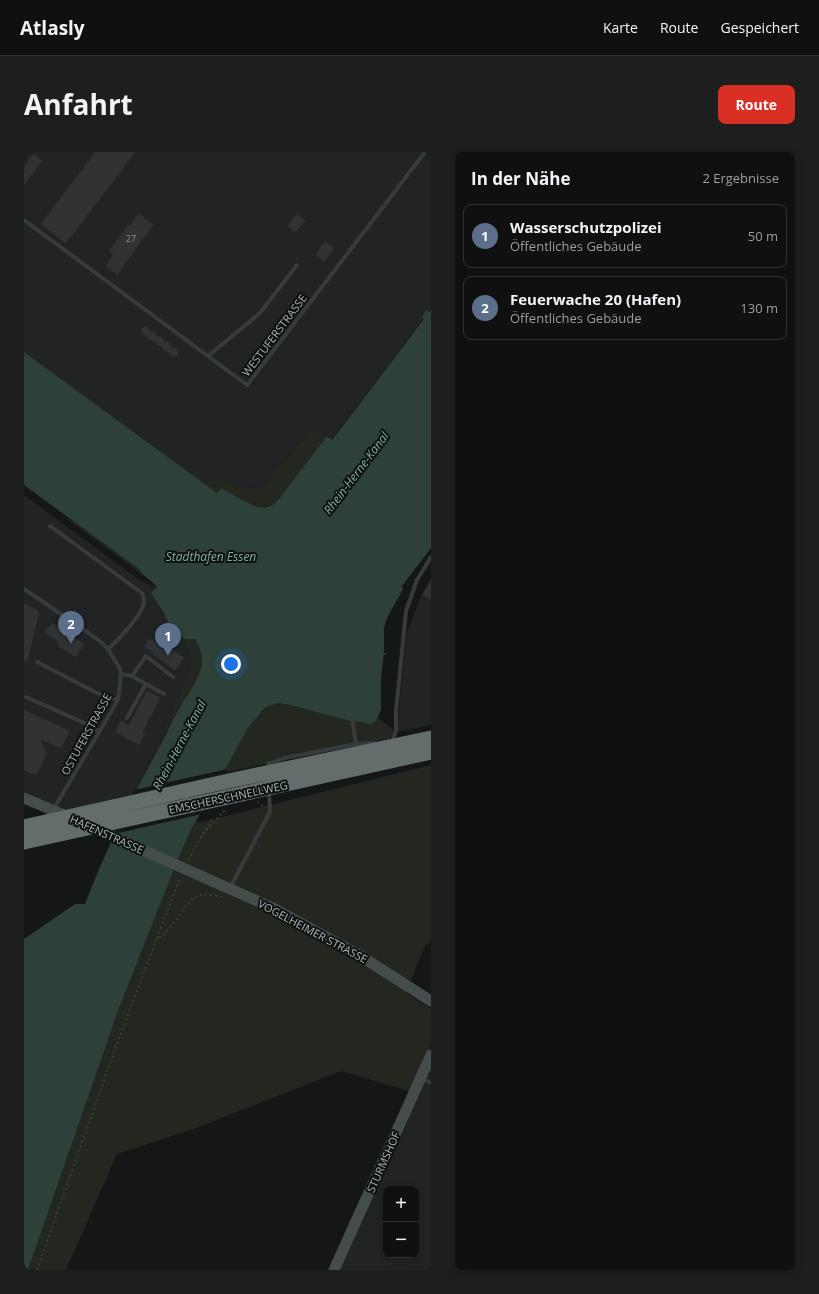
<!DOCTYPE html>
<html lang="de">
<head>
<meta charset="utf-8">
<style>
	:root { --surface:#101011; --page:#1e1e1f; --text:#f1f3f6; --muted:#9c9d9f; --line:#303031; --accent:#d93025 }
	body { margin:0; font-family:"Open Sans",sans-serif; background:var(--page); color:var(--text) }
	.controls { position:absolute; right:12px; bottom:12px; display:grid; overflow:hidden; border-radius:8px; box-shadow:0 2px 10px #0003 }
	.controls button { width:36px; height:36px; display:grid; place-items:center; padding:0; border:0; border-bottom:1px solid var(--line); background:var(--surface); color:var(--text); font:20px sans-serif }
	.you { position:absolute; left:207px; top:512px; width:14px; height:14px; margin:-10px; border:3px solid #fff; border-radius:50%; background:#1a73e8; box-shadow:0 0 0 6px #1a73e833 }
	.badge { display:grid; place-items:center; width:26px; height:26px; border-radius:50%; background:var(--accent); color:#fff; font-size:13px; font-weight:700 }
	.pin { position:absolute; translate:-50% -33px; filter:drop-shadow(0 1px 2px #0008) }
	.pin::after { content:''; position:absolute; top:21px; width:14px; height:12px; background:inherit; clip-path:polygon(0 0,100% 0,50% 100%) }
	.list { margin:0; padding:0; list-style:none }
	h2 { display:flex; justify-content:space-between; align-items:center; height:52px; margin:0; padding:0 16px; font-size:17px }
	h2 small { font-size:13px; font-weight:400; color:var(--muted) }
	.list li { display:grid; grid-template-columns:26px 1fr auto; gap:12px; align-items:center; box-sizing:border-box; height:64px; margin:0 8px 8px; padding:0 8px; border:1px solid var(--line); border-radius:8px }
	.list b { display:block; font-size:15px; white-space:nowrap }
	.list p { margin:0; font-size:13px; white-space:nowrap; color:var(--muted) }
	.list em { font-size:13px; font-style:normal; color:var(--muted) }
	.map { position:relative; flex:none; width:407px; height:1118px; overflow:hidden; border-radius:8px }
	header { display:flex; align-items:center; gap:24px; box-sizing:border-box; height:56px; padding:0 20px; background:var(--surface); border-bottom:1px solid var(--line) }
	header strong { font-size:19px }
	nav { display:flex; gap:22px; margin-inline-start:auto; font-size:14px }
	.intro { display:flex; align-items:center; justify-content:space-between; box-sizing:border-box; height:96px; padding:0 24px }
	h1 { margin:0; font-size:28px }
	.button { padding:10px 18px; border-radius:8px; background:var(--accent); color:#fff; font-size:14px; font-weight:700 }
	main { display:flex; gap:24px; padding:0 24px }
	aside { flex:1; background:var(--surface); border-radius:8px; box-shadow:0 2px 10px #0003 }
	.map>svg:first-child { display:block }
	.built { fill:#212324; fill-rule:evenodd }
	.green { fill:#24271f }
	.water { fill:#2e403a }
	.pier { fill:#151617 }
	.building { fill:#303233; stroke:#2f3233 }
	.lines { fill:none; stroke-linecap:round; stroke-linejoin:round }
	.path { stroke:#3c4342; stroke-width:1.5; stroke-dasharray:2 3; stroke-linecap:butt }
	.lane { stroke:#363b3c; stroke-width:4 }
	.secondary { stroke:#444c4c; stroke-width:11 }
	.highway { stroke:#626d6c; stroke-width:15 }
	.labels { text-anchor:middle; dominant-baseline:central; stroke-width:4; stroke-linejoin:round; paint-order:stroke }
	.number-label { font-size:9px; fill:#899695 }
	.street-label { font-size:11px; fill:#a7b7b6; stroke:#101112 }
	.water-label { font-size:12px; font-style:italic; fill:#7eb1a3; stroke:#101112 }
</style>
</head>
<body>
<header>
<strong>Atlasly</strong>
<nav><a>Karte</a><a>Route</a><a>Gespeichert</a></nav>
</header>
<div class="intro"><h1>Anfahrt</h1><a class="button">Route</a></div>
<main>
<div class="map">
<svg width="407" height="1118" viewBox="0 0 407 1118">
	<rect width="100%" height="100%" fill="#151617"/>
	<path class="built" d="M0,0h407v157l-100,131 -17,-13 -53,59 -14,2 -35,-11 -7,8 -181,-133z
		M0,343l117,86 16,6 -6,6 13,20 7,16 13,10 8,24 -47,110 -29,62 -92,-41z
		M407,428v145l-34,7 9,-97 15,-39z
		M407,906v212h-94zM362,1037h30v66h-30z"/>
	<path class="green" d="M290,275l13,9 -49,64c-16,17 -41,-2 -57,-12l-4,5 -12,-8 7,-8 35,11 14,-2z
		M42,366h1l8,5 65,47 -1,2z
		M160,487h11c5,10 9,19 6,30 -3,13 -13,24 -20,35 -13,23 -24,46 -36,69l47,-110z
		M253,551l13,2 56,15 16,2 7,2 6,-2 3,-4 19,14 -9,7 -166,34c12,-20 31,-64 55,-70z
		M407,613v176l-7,6 -18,46 25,16v34l-3,11 -16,38 -71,-21 -145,57 -79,26 -51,116h-38l90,-259 60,-152 17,-37 11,-1z"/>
	<path class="water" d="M407,157v239l-29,38 1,3 -16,29 -3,10v24l-3,27v31l-5,11 -4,3h-3l-7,-2 -12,-1 -60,-16 -13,-2 -10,4 -4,3 -15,18 -57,102 -13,29 -60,152 -90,259h-4v-331l51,-35h10c22,-58 51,-114 80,-168 5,-11 11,-22 17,-33 7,-11 16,-22 19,-35 3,-10 -1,-20 -6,-29h-11l-13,-10 -7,-16 -13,-20 6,-6 -5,-5 -12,-10v-2l-116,-85v-133l193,141 4,-5 29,16c11,5 20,5 28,-4l49,-64 5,4 92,-121 -2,-2 4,-7 3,2z"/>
	<path class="pier" d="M203,617l-25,45 -88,20 20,-44z"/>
	<path class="building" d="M72,0h39l-69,91 -25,-19z
		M9,2l9,7 -18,23v-17z
		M115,62l14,11 -36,49 -11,-8 8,-12 -5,-3 20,-26 1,1z
		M273,62l8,7 -10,11 -7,-6z
		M301,90l9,6 -10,13 -8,-7z
		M120,175h3l3,5h4l3,5h4l3,5h4l4,6h4l2,7 -6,1 -3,-4 -6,-3 -2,-4 -4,-1 -3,-3 -5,-2 -2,-4 -4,-1 -2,-4z
		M407,427v20l-8,-4z
		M0,452l15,7 -12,50h-3z
		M28,471l32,21 -9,13 -18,-13 2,-2 -14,-10z
		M126,487l9,7 3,-4 22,16 -9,12 -22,-16 1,-1 -9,-7z
		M123,539l13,7 -18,34 3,2 -6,11 -23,-13 5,-11 8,5z
		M0,558l45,21 -8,17 -21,-9 6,15 -9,19 -4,1 -9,-4z"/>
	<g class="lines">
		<path class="path" d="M350,476l10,2
			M350,501l13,1
			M233,650l7,5
			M179,682l23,-25
			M164,708l24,-42
			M133,786l23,-60
			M13,1118l77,-218 43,-114 7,-3 27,-35c9,-8 20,-5 32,-3"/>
		<path class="lane" d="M0,68l223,165 178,-233
			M184,204l52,-43 37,-48
			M26,374l92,67c1,3 2,7 2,9 -2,14 -26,38 -36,47
			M0,437l59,40 19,14 6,6 12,20 1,5 -3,26 -65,110
			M13,510l66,34 15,4
			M97,522l11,2 14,8
			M108,524l14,-20 27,21
			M2,545l56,25 17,9
			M103,566l19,-34 18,10
			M328,566l4,26
			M367,589h1l4,-10v-20l10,-100 11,-31 14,-23
			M244,618v-6l17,-6 71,-14 19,-1
			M206,736l40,-76 -1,-21
			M397,926l10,5"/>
		<path class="secondary" d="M0,646l45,19
			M67,675l184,82 84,46 72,46
			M310,1118l97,-215"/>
		<path class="highway" d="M0,675l200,-45 207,-44
			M0,690l407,-90"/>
	</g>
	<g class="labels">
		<g class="number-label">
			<text x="107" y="86">27</text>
		</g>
		<g class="street-label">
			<text transform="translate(250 183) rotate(-53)">WESTUFERSTRASSE</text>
			<text transform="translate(62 582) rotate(-61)">OSTUFERSTRASSE</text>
			<text transform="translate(204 645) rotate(-12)">EMSCHERSCHNELLWEG</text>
			<text transform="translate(83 682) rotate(24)">HAFENSTRASSE</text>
			<text transform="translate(289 779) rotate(28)">VOGELHEIMER STRASSE</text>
			<text transform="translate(359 1010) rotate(-66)">STURMSHOF</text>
		</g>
		<g class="water-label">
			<text transform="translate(332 321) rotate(-53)">Rhein-Herne-Kanal</text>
			<text x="187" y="404">Stadthafen Essen</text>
			<text transform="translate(155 593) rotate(-62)">Rhein-Herne-Kanal</text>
		</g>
	</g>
</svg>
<div class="controls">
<button>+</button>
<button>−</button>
</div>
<div class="you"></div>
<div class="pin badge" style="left:144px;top:504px;background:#5c6f8a">1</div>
<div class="pin badge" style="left:47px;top:492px;background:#5c6f8a">2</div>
</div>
<aside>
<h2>In der Nähe<small>2 Ergebnisse</small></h2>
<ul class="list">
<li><span class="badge" style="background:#5c6f8a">1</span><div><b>Wasserschutzpolizei</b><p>Öffentliches Gebäude</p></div><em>50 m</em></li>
<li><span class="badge" style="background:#5c6f8a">2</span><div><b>Feuerwache 20 (Hafen)</b><p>Öffentliches Gebäude</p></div><em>130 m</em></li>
</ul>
</aside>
</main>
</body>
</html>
